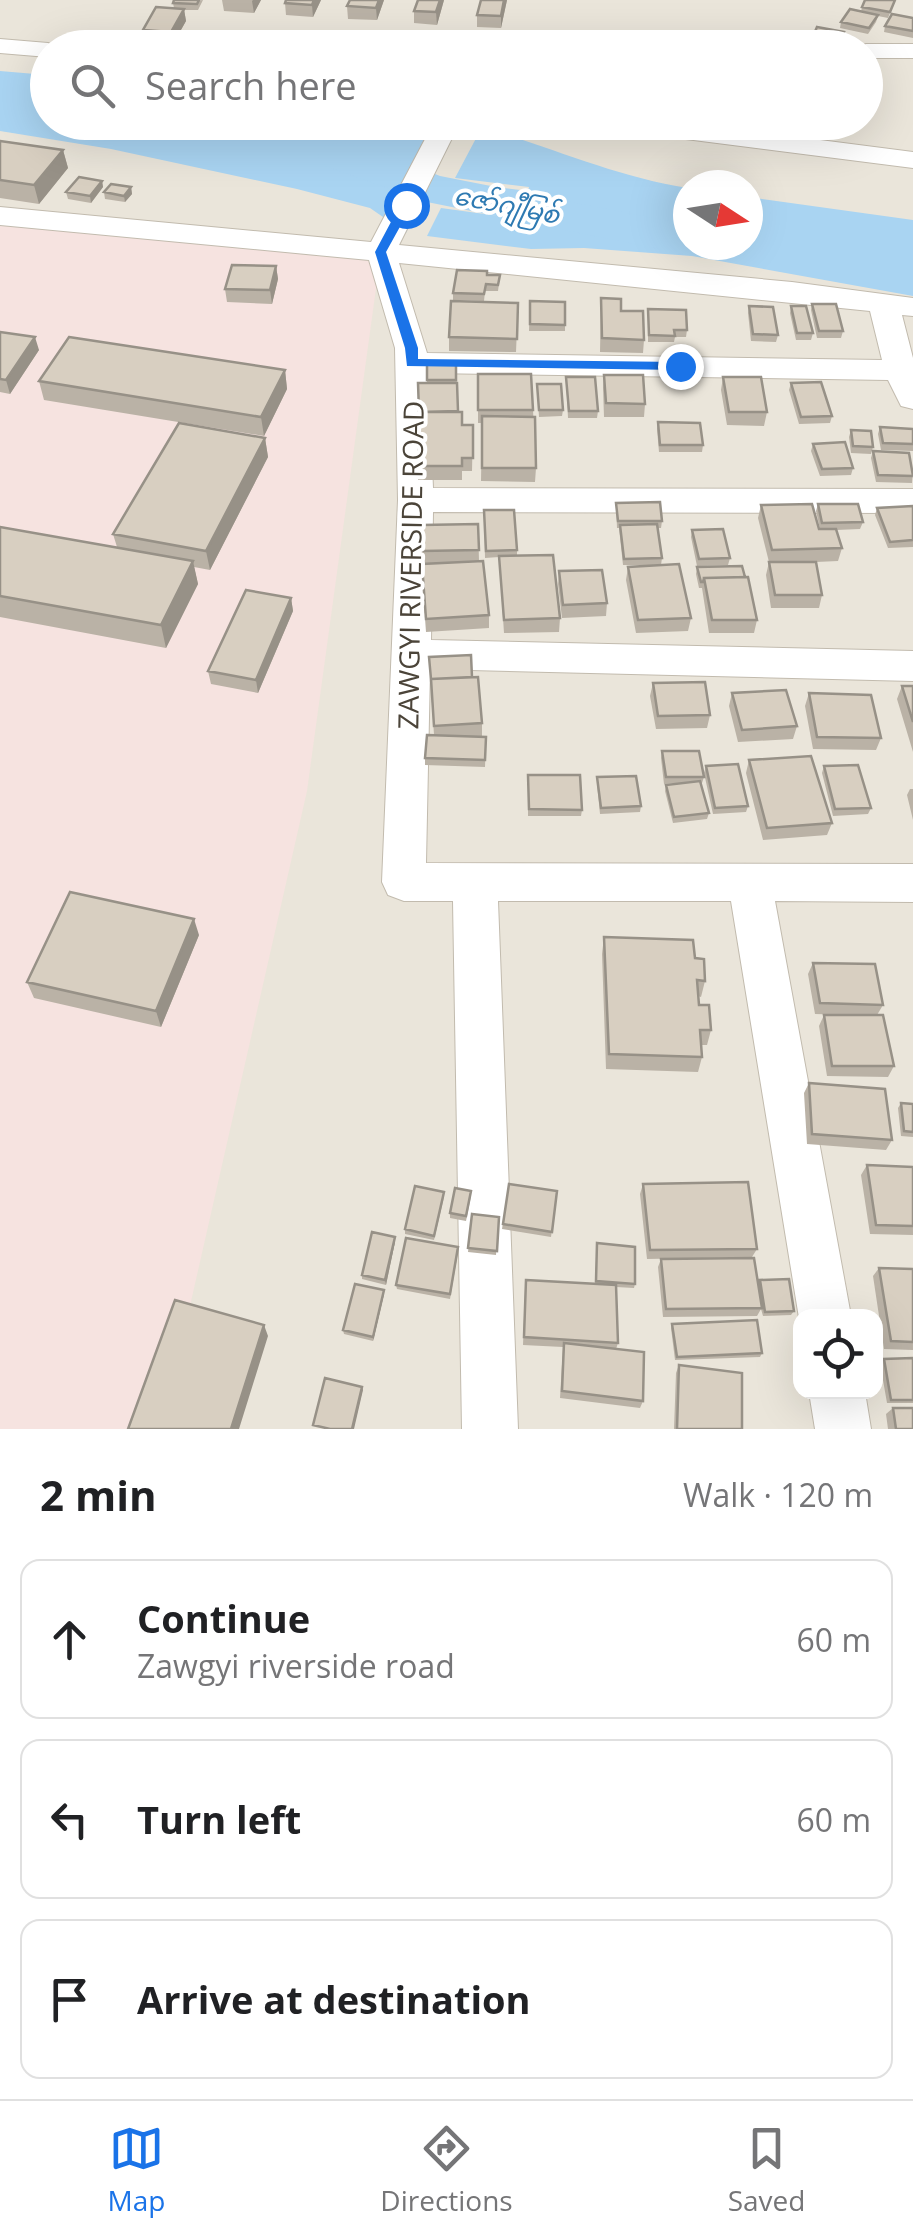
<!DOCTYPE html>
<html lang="en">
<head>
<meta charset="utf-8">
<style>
	:root { --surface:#fff; --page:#f6f6f6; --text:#202124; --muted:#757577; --line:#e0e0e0; --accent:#1a73e8 }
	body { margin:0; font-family:"Open Sans","Noto Sans Myanmar",sans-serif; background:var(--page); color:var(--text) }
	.controls { position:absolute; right:30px; bottom:30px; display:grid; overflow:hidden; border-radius:20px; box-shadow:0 10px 40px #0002 }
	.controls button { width:90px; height:90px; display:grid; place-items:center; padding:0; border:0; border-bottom:2px solid var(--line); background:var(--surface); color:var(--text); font:50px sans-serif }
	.compass { position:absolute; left:673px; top:170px; width:90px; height:90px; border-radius:50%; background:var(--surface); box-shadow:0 10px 40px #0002; rotate:102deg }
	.stop { position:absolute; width:30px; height:30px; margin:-22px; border:8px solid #1a73e8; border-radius:50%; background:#fff }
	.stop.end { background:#1a73e8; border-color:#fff; box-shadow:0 2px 10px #0008 }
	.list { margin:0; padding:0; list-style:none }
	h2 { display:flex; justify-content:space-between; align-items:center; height:130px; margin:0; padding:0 40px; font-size:42px }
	h2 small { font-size:32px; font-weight:400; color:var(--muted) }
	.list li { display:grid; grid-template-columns:65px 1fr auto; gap:30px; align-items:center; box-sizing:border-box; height:160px; margin:0 20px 20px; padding:0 20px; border:2px solid var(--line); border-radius:20px }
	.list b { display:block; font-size:38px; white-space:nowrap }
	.list p { margin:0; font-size:32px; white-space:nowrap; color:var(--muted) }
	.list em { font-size:32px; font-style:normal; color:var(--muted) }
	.icon { flex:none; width:55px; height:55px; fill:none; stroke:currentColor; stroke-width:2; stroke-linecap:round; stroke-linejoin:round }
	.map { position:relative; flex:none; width:913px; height:1429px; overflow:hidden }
	.search { position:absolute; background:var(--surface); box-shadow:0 10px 40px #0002; left:30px; right:30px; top:30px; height:110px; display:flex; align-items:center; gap:25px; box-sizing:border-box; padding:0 35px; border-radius:55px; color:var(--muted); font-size:38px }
	.sheet { height:670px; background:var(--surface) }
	nav { display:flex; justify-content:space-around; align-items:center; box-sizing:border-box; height:140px; border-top:2px solid var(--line); background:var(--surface); font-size:28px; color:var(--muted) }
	nav a { display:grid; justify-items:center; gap:5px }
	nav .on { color:var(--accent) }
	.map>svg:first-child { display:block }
	.residential { fill:#eae5da; fill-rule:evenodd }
	.medical { fill:#f6e3e0 }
	.water { fill:#a9d4f2 }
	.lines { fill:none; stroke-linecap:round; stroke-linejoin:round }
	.river { fill:#a9d4f2; fill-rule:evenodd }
	.minor-casing { stroke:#c2bbae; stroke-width:2 }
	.minor { fill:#fff; fill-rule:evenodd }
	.wall { fill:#bab2a6 }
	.shaded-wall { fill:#979187 }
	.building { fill:#d8cfc1; stroke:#979187; stroke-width:2.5 }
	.route { fill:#1a73e8 }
	.labels { text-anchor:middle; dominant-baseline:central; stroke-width:8; stroke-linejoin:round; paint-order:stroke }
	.far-water-label { font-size:25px; font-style:italic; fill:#2e7ab2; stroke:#fff }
	.street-label { font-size:28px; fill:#4b4439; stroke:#fff }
</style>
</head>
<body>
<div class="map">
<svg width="913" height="1429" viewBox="0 0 913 1429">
	<rect width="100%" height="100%" fill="#f6f3ec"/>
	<path class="residential" d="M0,0h913v1429h-913zM48,48h818v74h-818zM688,185h60v60h-60zM800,1316h76v76h-76z"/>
	<path class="medical" d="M0,214l381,38 -74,539 -145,638h-162z"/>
	<path class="water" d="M0,71l47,4 1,47 410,1 -52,110 -36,-25 -73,-19 -186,-40 -111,-18z
		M482,127c69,20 134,50 206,61v57h60v-48l165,23v76l-221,-40 -108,-8 -53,1 -104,-13 14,-28 72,10 3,-3 -73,-11 10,-22 75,9 1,-4 -74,-9z"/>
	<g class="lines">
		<path class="river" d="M341,142l40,10 59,24 248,49v20h21l-4,5 -17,5 -261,-53 -102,-36 -7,-10 7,-10z"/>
		<defs>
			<path id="minor" d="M0,39l48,4 11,5h-11v9l-48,-4z
				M866,44h47v14h-47v-10h-10z
				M434,122h26l-61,123 393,37 121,16v18l-11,-1 11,43v51l-12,-3 -13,-26 -460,-7 5,115 480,1v24l-480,-1 -2,128 482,11v30l-483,-12 -4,194 487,1v38l-138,-1 76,415h-51v8l-69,-423h-233l20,528h-56l-9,-528h-49l-16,-6 -6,-13 16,-382 -3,-152 -26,-88 -369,-35v-18l371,35zM399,263l471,48 12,49 -455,-7z
				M602,122h79l232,30v16l-298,-38z
				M809,1392h56l6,37h-56z"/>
		</defs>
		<use href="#minor" class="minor-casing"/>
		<use href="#minor" class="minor"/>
	</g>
	<path class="wall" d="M203,0l-5,10h-14l2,11 -13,23 -28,-1 -2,-13 31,-22 -1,-5z
		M222,0h39l-7,13 -30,-2z
		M321,0l-8,17 -27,-2 -1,-12z
		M350,0h34l-7,20 -29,-1 -1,-13z
		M444,0l-7,25 -23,-2v-12z
		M507,0l-6,28 -24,-1v-12z
		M895,0l-7,18 -10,-2 -2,6 -8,12 -28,-6 1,-6 20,-10 1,-5z
		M913,18v20l-29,-6 1,-6z
		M844,32l-5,16h-29l1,-7z
		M0,141l63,9 5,18 -29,36 -39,-6z
		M102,181l1,6 -12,16 -23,-4 -2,-7z
		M131,187l1,7 -7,8 -20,-3 -1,-7z
		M276,266l2,13 -6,25 -45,-2 -2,-13z
		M487,275h13l-2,16h-13l-1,10 -31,-1v-7z
		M601,298l43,42 -1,13 -43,-1z
		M530,301l35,24v6h-36z
		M518,303l-2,49 -67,-1v-14z
		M812,304l31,27 -2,7h-24l-6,-28z
		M749,306l29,29 -2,7 -25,-1 -3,-28z
		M791,306l22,27 -2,7h-15l-6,-27z
		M648,309l39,21 -1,7h-11l-1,5h-26z
		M0,332l39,18 -29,44 -10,-2z
		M456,363l2,49 4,13h11l-1,46h-10v9h-44l1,-68 8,-29v-19z
		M285,370l2,19 -23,47 -220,-36 -5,-19z
		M478,374l55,36 3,58 -1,14 -54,-1 1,-58h-4z
		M604,375l41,29 -1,13h-40l-1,-29z
		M566,377l32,34 -1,7h-29z
		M723,377l44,35 -3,14 -37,-1 -6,-35z
		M791,383l41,33 -2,7 -31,1 -10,-34z
		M537,384l26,26 -1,6 -23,1z
		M658,422l45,23 -1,7h-43l-2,-23z
		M880,427l33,2v22l-32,-1 -3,-16z
		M851,430l22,17 -2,7 -20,-1 -2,-16z
		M265,438l3,19 -58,113 -16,-3 4,17 -32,64 -166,-31v-90l117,20 -4,-13z
		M813,444l40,24 -2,7 -31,1 -9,-25z
		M873,451l40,19 -1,13 -36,-1 -5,-24z
		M616,503l46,18 -1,7h-4l5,30 -1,7h-38l-4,-37h-2z
		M818,504l45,18 -3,7 -24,1 6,18 -4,13 -22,1 6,33 -3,13h-48l-5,-33 3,-13 -11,-44 3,-13 59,24 -4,-18z
		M913,506v41l-25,1 -13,-33 2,-7z
		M484,510l33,40v6l43,62 -1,14 -55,1 -5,-76 -14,1z
		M478,524l1,37 10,54v13l-63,4 -4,-55v-52z
		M692,530l38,28 -2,7 -31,1 -6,-29z
		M628,567l63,51 -3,13 -52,2 -10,-53z
		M697,567l60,53 -3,13h-45l-7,-45h-3l-3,-14z
		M559,571l48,32 -1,13 -44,2 -4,-34z
		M291,598l2,13 -35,82 -47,-9 -3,-13z
		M429,657l43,20 10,46v13l4,1 -1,30 -60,-2v-7l9,-23z
		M653,683l57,32 -3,13 -51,1 -6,-33z
		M902,686h11v66l-16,-53z
		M732,693l65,33 -4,13 -55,3 -9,-36z
		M809,693l72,45 -5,12 -63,-1 -8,-43z
		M662,751l42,26 -2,6h-2l9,30 -2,6 -34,4 -8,-32 1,-6 13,-2 -15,1 -3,-26z
		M749,760l83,63 -5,12 -64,5 -17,-67z
		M706,766l42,40 -2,6 -33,2 -9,-41z
		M824,766l47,42 -3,6 -35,2 -11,-43z
		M528,775l54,35 -1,6h-53z
		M597,777l44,29 -1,6 -40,2 -3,-30z
		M910,789h3v31l-6,-25z
		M199,935l-38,92 -127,-29 -7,-16z
		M604,937l91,21 10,23 -4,16 -3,-1 1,9 12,25 -4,15h-5v12l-4,15 -92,-3 -4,-115z
		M813,963l70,42 -6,10 17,51 -6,11 -61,-1 -8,-50 5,-11h25l-34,-1 -7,-40z
		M809,1083l83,57 -6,10 -79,-6 -3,-51z
		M901,1103l12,1v33l-12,-1 -3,-28z
		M867,1165l46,2v68l-43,-1 -9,-59z
		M509,1184l48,7 -6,46 -49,-8z
		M643,1184l114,65 -5,8 -105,2 -7,-65z
		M471,1196l-5,25 -16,-3v-5z
		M444,1197l-10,43 -29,-6v-5z
		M472,1214l27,3 -3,38 -28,-3z
		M395,1242l-9,43 -24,-6v-4z
		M597,1243l38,41 -1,4 -18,-1 2,56 -2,6 27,52 -3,7 -80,-10 3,-51 -40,-2 2,-56 70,-5z
		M458,1252l-8,47 -53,-10 -1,-4z
		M661,1259l97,24 2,-3 34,31 -3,4 -28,1 -2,-7 -4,7 -94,1 -5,-50z
		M879,1268l34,1v81l-29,-1 -11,-73z
		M384,1294l-11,47 -29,-7 -1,-4z
		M672,1324l90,29 -2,4 -85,3 -4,-32z
		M913,1358v45h-26l-7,-40 4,-4z
		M679,1365l63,64h-68l2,-56z
		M893,1408l20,21h-25l-2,-15z"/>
	<path class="shaded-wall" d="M253,0h8l-7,13 -2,-12z
		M314,0h7l-8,17 -1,-12z
		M379,0h5l-7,20 -1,-12z
		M440,0h4l-7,25 -1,-13z
		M504,0h3l-6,28v-12z
		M184,9l2,12 -13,23 -2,-12z
		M63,150l5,18 -29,36 -5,-19z
		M102,181l1,6 -12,16 -1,-7z
		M131,187l1,7 -7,8 -1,-6z
		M276,266l2,13 -6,25 -2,-14z
		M35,337l4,13 -29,44 -4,-14z
		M285,370l2,19 -23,47 -3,-19z
		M265,438l3,19 -58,113 -4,-19z
		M193,561l5,23 -32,64 -5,-23z
		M291,598l2,13 -35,82 -2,-13z
		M194,919l5,16 -38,92 -5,-16z
		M395,1237v5l-9,43 -1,-5z
		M384,1290v4l-11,47v-4z
		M264,1325l4,11 -29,93h-8z
		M362,1387l1,3 -9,39h-2z"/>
	<path class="building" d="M174,0h25l-2,4 -24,-1z
		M286,0h28l-2,5 -27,-2z
		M350,0h29l-3,8 -29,-2z
		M418,0h22l-4,12 -22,-1z
		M481,0h23l-3,16 -24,-1z
		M865,0h30l-5,12 -28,-5z
		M156,7l28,2 -13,23 -28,-2z
		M850,9l28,6 -9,13 -28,-6z
		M892,14l21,4v13l-28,-5z
		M817,27l27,5 -6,14 -27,-5z
		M0,141l63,9 -29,35 -34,-5z
		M79,177l23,4 -12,15 -24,-4z
		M111,184l20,3 -7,9 -20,-4z
		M232,265l44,1 -6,24 -45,-1z
		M457,270l30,1v4h13l-2,10 -12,-1 -2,10 -31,-1z
		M601,298l20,1v12h22l1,29 -42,-2z
		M451,301l67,2 -1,36 -68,-2z
		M530,301l35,1v23l-35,-1z
		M812,304h24l7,27h-24z
		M749,306l24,1 5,28 -25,-1z
		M791,306h15l7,27h-16z
		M648,309l38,1 1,20h-13l1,6 -26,-1z
		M0,332l35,5 -29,43 -6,-1z
		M69,337l216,33 -24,47 -222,-36z
		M456,363v17h-29v-16z
		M478,374h53l2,36h-55z
		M604,375h39l2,29 -39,-1z
		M566,377h29l3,34h-29z
		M723,377h38l6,35h-38z
		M821,382l11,34 -31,1 -10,-34z
		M418,383h39l1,28 -39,1z
		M537,384h24l2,26h-24z
		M419,412h43v13h11v33h-11v8h-44z
		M482,416l53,1 1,51h-54z
		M658,422l42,1 3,22h-43z
		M179,423l86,15 -59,113 -93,-17z
		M880,427l33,2v15l-30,-1z
		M851,430l20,1 2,16 -20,-1z
		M845,442l8,26 -31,1 -9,-25z
		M873,451l36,2 4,23 -35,-1z
		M660,502l2,19h-44l-2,-18z
		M812,504l7,25h17l6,19 -70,2 -11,-45z
		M818,504h40l5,18 -41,1z
		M913,506v34l-23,2 -13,-34z
		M484,510h30l3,40 -31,1z
		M478,524l1,26 -57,1v-26z
		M657,524l5,34 -38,1 -4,-34z
		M0,527l193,34 -32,64 -161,-29z
		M723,529l7,29 -31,1 -7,-29z
		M553,555l7,63 -56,2 -5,-64z
		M483,561l6,54 -63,4 -4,-55z
		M769,562h47l6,33h-47z
		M679,564l12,54 -53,2 -10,-53z
		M742,566l3,11 -41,1 -1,4h-2l-4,-15z
		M602,570l5,33 -44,2 -4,-34z
		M748,577l9,43h-45l-8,-42z
		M246,590l45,8 -35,82 -48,-9z
		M471,655l1,22 -41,2 -2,-22z
		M478,677l4,46 -48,3 -3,-47z
		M705,682l5,33 -52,1 -5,-33z
		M902,686h11v36z
		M786,690l11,36 -55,4 -10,-37z
		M809,693l62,2 10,43 -64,-1z
		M427,735l59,2 -1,23 -60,-2z
		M662,751h37l5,26h-38z
		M811,756l21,67 -65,5 -18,-68z
		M738,764l10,42 -33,2 -9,-42z
		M858,765l13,43 -36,1 -11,-43z
		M528,775h52l2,35 -53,-1z
		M636,776l5,30 -40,2 -4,-31z
		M700,781l9,32 -35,4 -8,-32z
		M70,892l124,27 -38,92 -129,-29z
		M604,937l89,3 2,18 9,1 1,22 -8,-1 2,25h10l2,25h-11l2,27 -93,-3z
		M813,963l62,1 8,41 -63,-2z
		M824,1015h59l11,51h-62z
		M809,1083l76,6 7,51 -80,-6z
		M901,1103l12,1v28l-9,-1z
		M867,1165l46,2v59l-37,-1z
		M748,1182l9,67 -107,1 -7,-66z
		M509,1184l48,7 -5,41 -49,-8z
		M415,1186l29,6 -10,44 -29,-7z
		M455,1188l16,3 -5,25 -16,-3z
		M472,1214l27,3 -2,34 -29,-3z
		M372,1232l23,5 -10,43 -23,-5z
		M406,1238l52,9 -8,47 -54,-9z
		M597,1243l38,4v37l-39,-3z
		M754,1258l8,50 -96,1 -5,-50z
		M879,1268l34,1v73l-22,-1z
		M789,1279l5,32 -29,1 -5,-32z
		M526,1280l90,5 2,58 -94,-6z
		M355,1284l29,6 -11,47 -30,-7z
		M175,1300l89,25 -33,104h-103z
		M757,1320l5,33 -85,4 -5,-33z
		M564,1343l80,9 -1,49 -81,-10z
		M913,1358v42h-22l-7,-41z
		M679,1365l63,8v56h-65z
		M325,1378l37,9 -10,42h-22l-17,-4z
		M893,1408h20v21h-17z"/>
	<path class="route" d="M406,202l6,3 -26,47 32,96v11l262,3 6,4 -6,4 -273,-4 -2,-18 -30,-96 25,-47z"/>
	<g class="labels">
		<g class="far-water-label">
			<text transform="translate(507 204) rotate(11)">ဇော်ဂျီမြစ်</text>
		</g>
		<g class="street-label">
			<text transform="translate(410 565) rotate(-89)">ZAWGYI RIVERSIDE ROAD</text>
		</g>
	</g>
</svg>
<div class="controls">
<button><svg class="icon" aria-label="locate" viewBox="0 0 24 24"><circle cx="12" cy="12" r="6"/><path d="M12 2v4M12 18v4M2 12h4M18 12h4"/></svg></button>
</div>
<svg class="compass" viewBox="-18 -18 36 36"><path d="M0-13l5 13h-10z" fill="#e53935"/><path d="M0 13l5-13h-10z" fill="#757577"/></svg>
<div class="stop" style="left:406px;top:205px"></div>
<div class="stop end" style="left:680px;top:366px"></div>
<div class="search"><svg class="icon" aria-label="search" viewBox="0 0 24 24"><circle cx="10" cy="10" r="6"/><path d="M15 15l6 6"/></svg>Search here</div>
</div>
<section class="sheet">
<h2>2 min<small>Walk · 120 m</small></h2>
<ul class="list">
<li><svg class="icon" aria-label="ahead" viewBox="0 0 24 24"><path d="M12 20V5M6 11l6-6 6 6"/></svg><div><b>Continue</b><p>Zawgyi riverside road</p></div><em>60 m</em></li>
<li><svg class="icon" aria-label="left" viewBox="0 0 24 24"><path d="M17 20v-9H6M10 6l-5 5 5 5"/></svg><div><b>Turn left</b></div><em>60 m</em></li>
<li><svg class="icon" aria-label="arrive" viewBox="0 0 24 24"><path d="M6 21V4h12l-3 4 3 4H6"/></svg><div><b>Arrive at destination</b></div></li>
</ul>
</section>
<nav>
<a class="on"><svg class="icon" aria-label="map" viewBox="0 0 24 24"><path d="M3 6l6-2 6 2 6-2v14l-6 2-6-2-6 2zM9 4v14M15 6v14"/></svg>Map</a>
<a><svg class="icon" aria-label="directions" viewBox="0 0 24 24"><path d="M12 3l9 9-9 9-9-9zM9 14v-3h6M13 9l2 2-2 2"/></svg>Directions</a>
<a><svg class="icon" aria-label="saved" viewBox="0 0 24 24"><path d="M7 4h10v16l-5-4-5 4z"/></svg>Saved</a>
</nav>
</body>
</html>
